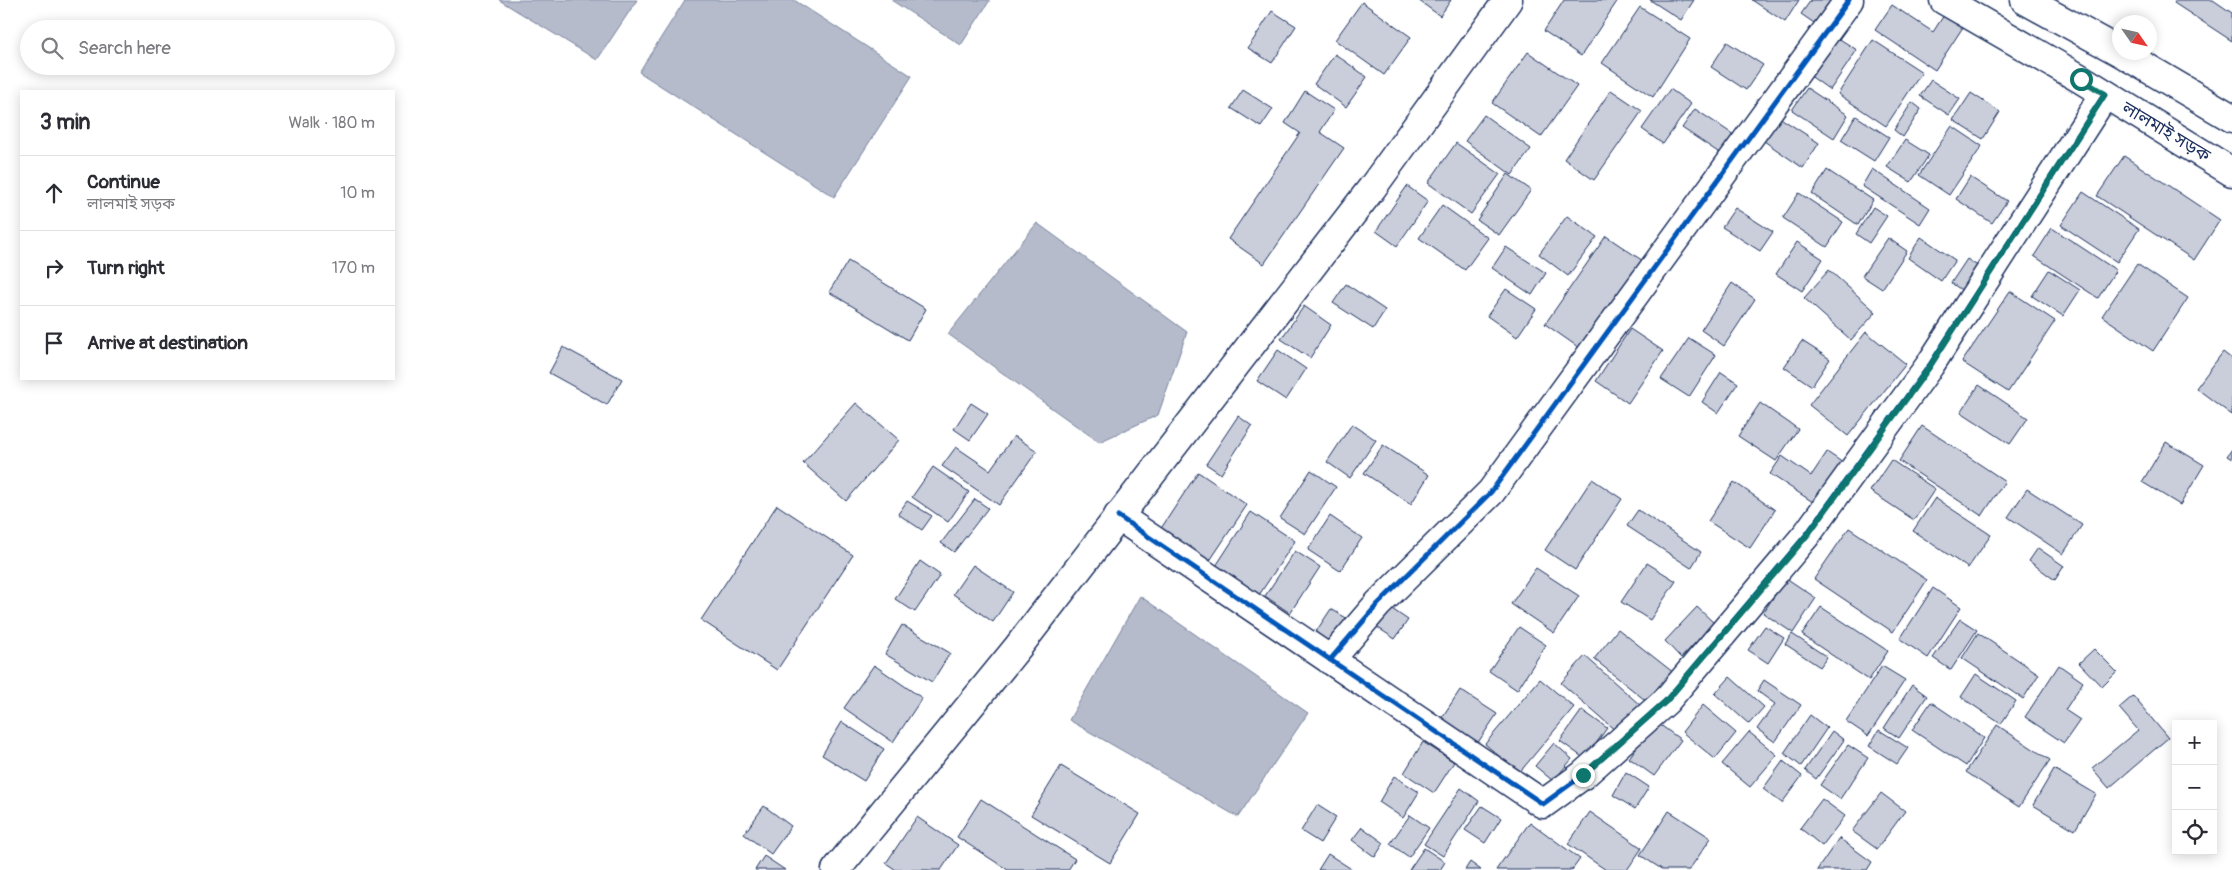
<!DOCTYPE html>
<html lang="en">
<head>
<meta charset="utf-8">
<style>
	:root { --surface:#fff; --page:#f7f7f7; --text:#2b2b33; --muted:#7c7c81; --line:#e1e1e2 }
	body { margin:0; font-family:Pangolin,"Noto Sans Bengali",sans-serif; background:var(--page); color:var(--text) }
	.controls { position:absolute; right:15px; bottom:15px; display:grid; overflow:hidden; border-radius:0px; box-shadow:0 2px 12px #0003 }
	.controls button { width:45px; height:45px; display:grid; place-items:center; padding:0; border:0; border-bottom:1px solid var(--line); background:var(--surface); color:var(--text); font:25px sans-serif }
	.compass { position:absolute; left:2112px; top:15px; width:45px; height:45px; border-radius:50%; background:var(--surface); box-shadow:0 2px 12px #0003; rotate:124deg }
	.stop { position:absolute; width:15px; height:15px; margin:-11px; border:4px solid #0f766e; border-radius:50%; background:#fff }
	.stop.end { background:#0f766e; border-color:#fff; box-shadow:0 1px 5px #0008 }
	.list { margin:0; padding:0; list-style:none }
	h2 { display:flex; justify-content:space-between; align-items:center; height:65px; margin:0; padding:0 20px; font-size:21px }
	h2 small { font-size:16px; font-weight:400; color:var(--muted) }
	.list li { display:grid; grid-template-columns:32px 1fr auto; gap:15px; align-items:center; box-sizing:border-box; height:75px; padding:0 20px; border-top:1px solid var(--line) }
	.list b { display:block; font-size:19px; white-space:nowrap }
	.list p { margin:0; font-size:16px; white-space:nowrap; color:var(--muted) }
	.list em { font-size:16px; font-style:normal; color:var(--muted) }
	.icon { flex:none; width:28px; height:28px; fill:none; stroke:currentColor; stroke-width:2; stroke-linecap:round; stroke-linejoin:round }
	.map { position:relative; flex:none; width:2232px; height:870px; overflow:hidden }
	.search { position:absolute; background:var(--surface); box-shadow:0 2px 12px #0003; left:20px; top:20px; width:375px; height:55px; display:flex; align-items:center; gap:12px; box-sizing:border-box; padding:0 18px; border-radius:28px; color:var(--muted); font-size:19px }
	.panel { position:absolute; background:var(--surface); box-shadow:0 2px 12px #0003; left:20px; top:90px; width:375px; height:290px; border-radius:0px }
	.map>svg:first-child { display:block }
	.water { fill:#b5bbca; stroke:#77839f }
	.building { fill:#caceda; stroke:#1b2f5e }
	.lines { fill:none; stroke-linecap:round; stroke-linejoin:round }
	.street-casing { stroke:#1b2f5e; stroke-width:31 }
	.secondary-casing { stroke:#1b2f5e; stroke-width:31 }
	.primary-casing { stroke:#1b2f5e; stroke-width:31 }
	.street { stroke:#fff; stroke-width:28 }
	.secondary { stroke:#fff; stroke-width:28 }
	.primary { stroke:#fff; stroke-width:28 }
	.cycleway-casing { stroke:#fff; stroke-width:8 }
	.cycleway { stroke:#0057b8; stroke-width:5 }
	.route { stroke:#0f766e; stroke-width:6 }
	.labels { text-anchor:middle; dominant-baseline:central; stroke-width:4.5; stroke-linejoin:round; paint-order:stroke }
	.street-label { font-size:18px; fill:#1b2f5e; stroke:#fff }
</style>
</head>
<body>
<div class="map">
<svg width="2232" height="870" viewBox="0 0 2232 870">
	<rect width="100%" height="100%" fill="#fff"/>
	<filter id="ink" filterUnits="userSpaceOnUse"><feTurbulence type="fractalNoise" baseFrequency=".02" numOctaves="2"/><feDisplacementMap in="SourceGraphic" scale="10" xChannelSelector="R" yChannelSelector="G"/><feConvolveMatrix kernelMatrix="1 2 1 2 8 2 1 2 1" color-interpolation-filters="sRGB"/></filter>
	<g filter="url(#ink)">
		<path class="water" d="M499,0h138l-40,60z
			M685,0h109l118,76 -78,121 -195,-125z
			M891,0h99l-29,45z
			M1037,223l150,109 -29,83 -59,27 -151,-108z
			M1140,596l168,117 -70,104 -169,-97z"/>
		<path class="building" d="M1418,0h33l-11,16z
			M1564,0h54l-37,56 -37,-25z
			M1650,0h44l-13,20z
			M1752,0h47l-14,22z
			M1811,0h22l-16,25 -16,-11z
			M2176,0h37l19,13v28l-58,-38z
			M1362,2l49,35 -27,38 -49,-35z
			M1892,5l41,27 13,-20 19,12 -30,46 -60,-40z
			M1640,7l50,32 -37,58 -51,-34z
			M1272,11l24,15 -24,37 -24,-15z
			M1835,36l22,14 -27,40 -21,-15z
			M1873,40l49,32 -36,54 -48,-32z
			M1727,42l36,23 -17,25 -35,-23z
			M1528,52l49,34 -36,51 -49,-34z
			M1335,54l32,23 -21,30 -32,-23z
			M1931,80l29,19 -11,16 -29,-19z
			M1807,88l41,27 -14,23 -42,-28z
			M1670,89l21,15 -28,40 -21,-15z
			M1243,90l30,19 -12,18 -30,-19z
			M1611,90l31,21 -48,69 -30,-21z
			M1305,91l29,19 -14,22 24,16 -80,116 -36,-25 72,-106 -15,-10z
			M1971,93l29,19 -17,27 -30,-19z
			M1912,102l9,7 -18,28 -9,-7z
			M1695,109l51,34 -13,19 -51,-34z
			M1484,115l47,34 -19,26 -47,-34z
			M1856,116l33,21 -15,24 -33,-21z
			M1779,117l40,26 -16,25 -39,-27z
			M1952,126l30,20 -33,49 -30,-20z
			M1905,140l24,15 -18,27 -24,-15z
			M1456,143l44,31 -29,40 -43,-31z
			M2124,156l96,64 -26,40 -97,-64z
			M1872,169l58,39 -10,16 -58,-38z
			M1827,170l46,30 -15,25 -46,-31z
			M1508,174l23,16 -32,45 -22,-15z
			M1970,177l37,24 -15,22 -36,-24z
			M1407,186l21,15 -31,45 -21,-15z
			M2083,192l56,37 -22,33 -56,-37z
			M1799,193l44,29 -16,25 -44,-29z
			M1442,205l46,33 -23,32 -46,-32z
			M1873,207l14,9 -18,27 -13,-9z
			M1735,208l38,24 -13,19 -38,-24z
			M1567,216l30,21 -29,39 -29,-22z
			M2052,228l64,42 -18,28 -64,-42z
			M1606,236l43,29 -61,89 -43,-30z
			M1921,237l34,23 -14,21 -33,-23z
			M1888,238l19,13 -25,38 -20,-13z
			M1797,242l26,17 -21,32 -26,-17z
			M1506,247l40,26 -14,22 -40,-27z
			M1967,259l15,10 -16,24 -15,-10z
			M848,261l78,48 -18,31 -79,-48z
			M2137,264l51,34 -35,53 -51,-35z
			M1829,270l47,42 -25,28 -47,-42z
			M2049,270l31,20 -17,26 -31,-20z
			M1732,283l23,16 -31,47 -23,-16z
			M1346,284l39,26 -12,19 -40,-26z
			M1506,289l30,20 -19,28 -30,-21z
			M2010,291l45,30 -47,71 -46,-30z
			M1304,306l27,19 -21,33 -29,-19z
			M1630,329l33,22 -35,52 -32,-22z
			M1866,332l40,32 -58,72 -39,-31z
			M1689,338l27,17 -27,42 -28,-18z
			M1802,341l28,18 -18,27 -28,-19z
			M563,347l59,32 -15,26 -58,-32z
			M1278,350l28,19 -20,31 -29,-19z
			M2223,352l9,7v56l-36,-27z
			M1721,372l17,11 -20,30 -16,-11z
			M1979,385l49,33 -18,26 -49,-32z
			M856,403l43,37 -53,61 -43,-38z
			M971,403l17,11 -18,26 -16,-11z
			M1760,403l38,26 -22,32 -38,-25z
			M1238,416l14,10 -31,48 -15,-10z
			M1352,424l24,16 -26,38 -23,-16z
			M1922,426l83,55 -23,35 -83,-55z
			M1014,436l23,15 -38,54 -57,-39 14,-19 34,23z
			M2166,442l38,23 -24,40 -38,-23z
			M1383,445l46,30 -18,29 -47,-31z
			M2232,449v10l-5,-3z
			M1827,452l19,13 -27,41 -49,-32 12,-18 29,20z
			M1891,460l44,29 -21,31 -44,-29z
			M933,467l36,25 -21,30 -36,-25z
			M1311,470l25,17 -31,47 -25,-16z
			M1198,472l49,33 -40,60 -49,-32z
			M1592,479l30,20 -47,71 -30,-20z
			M1734,482l41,28 -25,38 -42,-27z
			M2027,489l55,36 -19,29 -55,-37z
			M1935,498l56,37 -23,33 -55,-37z
			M975,499l13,9 -34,44 -13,-9z
			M907,501l25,15 -10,14 -24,-16z
			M777,505l76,50 -76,115 -76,-50z
			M1638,510l63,42 -10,16 -64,-42z
			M1251,512l44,29 -36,54 -43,-29z
			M1330,516l32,22 -22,33 -32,-21z
			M1849,528l78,52 -34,52 -79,-53z
			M2038,548l26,18 -9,14 -26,-19z
			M1295,551l25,16 -30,46 -25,-17z
			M920,561l20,14 -25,37 -20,-13z
			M1647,563l29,18 -26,39 -29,-18z
			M973,565l40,27 -20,30 -40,-28z
			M1536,568l43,28 -25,37 -43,-29z
			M1786,578l30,20 -23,35 -30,-20z
			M1933,588l28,19 -33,51 -28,-19z
			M1370,594l38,26 -13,19 -38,-25z
			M1697,607l17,16 -33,35 -16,-17z
			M1821,607l67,44 -19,29 -67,-45z
			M1331,609l22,13 -16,25 -22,-14z
			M1960,619l17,11 -26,40 -18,-12z
			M902,625l48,28 -18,29 -47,-28z
			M1765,626l19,12 -16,25 -20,-13z
			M1519,627l27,18 -29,45 -28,-19z
			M1618,629l56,44 -24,31 -56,-45z
			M1978,633l61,41 -16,25 -61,-41z
			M1792,634l35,23 -7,10 -35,-23z
			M2094,649l23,23 -15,15 -23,-24z
			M1585,656l55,49 -23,27 -56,-49z
			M874,665l48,33 -29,44 -49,-34z
			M2059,665l24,17 -18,28 15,10 -16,23 -39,-26z
			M1882,666l23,14 -37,56 -22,-15z
			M1976,674l40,27 -15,23 -40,-27z
			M1730,677l34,30 -15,17 -34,-30z
			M1540,679l34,28 -55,66 -34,-29z
			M1764,680l37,25 -26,37 -18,-13 18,-25 -18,-13z
			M1912,685l15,11 -28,42 -15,-10z
			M1460,690l37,24 -22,33 -36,-25z
			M2133,696l35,42 -59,50 -17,-20 46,-38 -19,-22z
			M1931,702l53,36 -18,28 -54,-36z
			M1703,705l33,28 -21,26 -33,-27z
			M1582,710l25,18 -22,31 -25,-18z
			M1810,715l17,13 -26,38 -17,-13z
			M1655,721l26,19 -27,36 -25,-18z
			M842,722l42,27 -20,32 -42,-26z
			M1997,725l53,35 -31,47 -53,-35z
			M1879,730l29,18 -11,16 -28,-18z
			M1832,731l12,9 -28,39 -11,-9z
			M1749,732l28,23 -27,32 -28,-23z
			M1423,742l31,20 -20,31 -30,-20z
			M1554,743l18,16 -19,22 -18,-15z
			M1848,745l20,13 -28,41 -20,-14z
			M1783,761l19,15 -20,27 -19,-14z
			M1061,766l79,48 -30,49 -79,-48z
			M2054,769l42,25 -21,36 -42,-25z
			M1626,772l23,15 -14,22 -22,-14z
			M1394,776l25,16 -16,26 -24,-16z
			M1461,788l18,13 -36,55 -19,-12z
			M1881,793l24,18 -28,38 -25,-18z
			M981,799l94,60 -7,11h-60l-51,-33z
			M1822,799l23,17 -23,30 -22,-18z
			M1317,805l19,12 -16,26 -19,-12z
			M764,806l27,20 -20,28 -27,-20z
			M1482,806l19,12 -16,25 -20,-13z
			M1669,811l42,27 -22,32h-26l-23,-15z
			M1590,812l52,36 -15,22h-21l-38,-26z
			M1410,815l19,13 -20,29 -19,-13z
			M917,817l41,28 -17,25h-45l-10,-7z
			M1530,822l50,37 -8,11h-76z
			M1362,827l22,16 -9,14 -23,-17z
			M1839,838l33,24 -5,8h-50z
			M1424,848l21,14 -5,8h-31z
			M1328,854l25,16h-35z
			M764,856l21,14h-30z
			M1470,862l11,8h-16z"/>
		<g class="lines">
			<defs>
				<path id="street" d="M1118,516l425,288 40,-29 83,-74 141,-167 123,-169 175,-271
					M1330,660l48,-56 113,-112 358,-492"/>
				<path id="secondary" d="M836,870l182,-223 354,-459 136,-188"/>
				<path id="primary" d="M1944,0l137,79 151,93
					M2025,0l95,52
					M2120,52l112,66"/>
			</defs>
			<use href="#street" class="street-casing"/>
			<use href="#secondary" class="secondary-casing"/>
			<use href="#primary" class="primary-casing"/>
			<use href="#street" class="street"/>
			<use href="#secondary" class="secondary"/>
			<use href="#primary" class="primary"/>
			<defs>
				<path id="cycleway" d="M1118,516l425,288 40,-29 83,-74 141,-167 123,-169 175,-271
					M1330,660l48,-56 113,-112 358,-492"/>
			</defs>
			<use href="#cycleway" class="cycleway-casing"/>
			<use href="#cycleway" class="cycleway"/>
		</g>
	</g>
	<g class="lines" filter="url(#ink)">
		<path class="route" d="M1583,775l83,-74 142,-167 122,-168 175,-272 -24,-15"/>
	</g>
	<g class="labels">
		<g class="street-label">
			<text transform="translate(2166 132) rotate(31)">লালমাই সড়ক</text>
		</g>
	</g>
</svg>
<div class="controls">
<button>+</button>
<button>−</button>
<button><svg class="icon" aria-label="locate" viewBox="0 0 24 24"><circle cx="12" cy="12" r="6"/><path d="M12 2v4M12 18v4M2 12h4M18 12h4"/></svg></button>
</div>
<svg class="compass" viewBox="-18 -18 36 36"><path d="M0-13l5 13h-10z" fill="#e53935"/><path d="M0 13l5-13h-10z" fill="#7c7c81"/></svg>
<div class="stop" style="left:2081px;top:79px"></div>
<div class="stop end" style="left:1583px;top:775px"></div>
<div class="search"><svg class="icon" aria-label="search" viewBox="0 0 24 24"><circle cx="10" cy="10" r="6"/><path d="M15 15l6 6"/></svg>Search here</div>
<section class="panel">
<h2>3 min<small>Walk · 180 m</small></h2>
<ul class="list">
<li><svg class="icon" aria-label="ahead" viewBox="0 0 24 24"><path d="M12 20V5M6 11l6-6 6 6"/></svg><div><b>Continue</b><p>লালমাই সড়ক</p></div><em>10 m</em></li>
<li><svg class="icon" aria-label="right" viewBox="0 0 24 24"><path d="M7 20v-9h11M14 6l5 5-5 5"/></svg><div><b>Turn right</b></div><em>170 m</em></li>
<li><svg class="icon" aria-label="arrive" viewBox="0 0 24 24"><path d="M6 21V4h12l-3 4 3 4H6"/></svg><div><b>Arrive at destination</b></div></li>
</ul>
</section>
</div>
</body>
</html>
